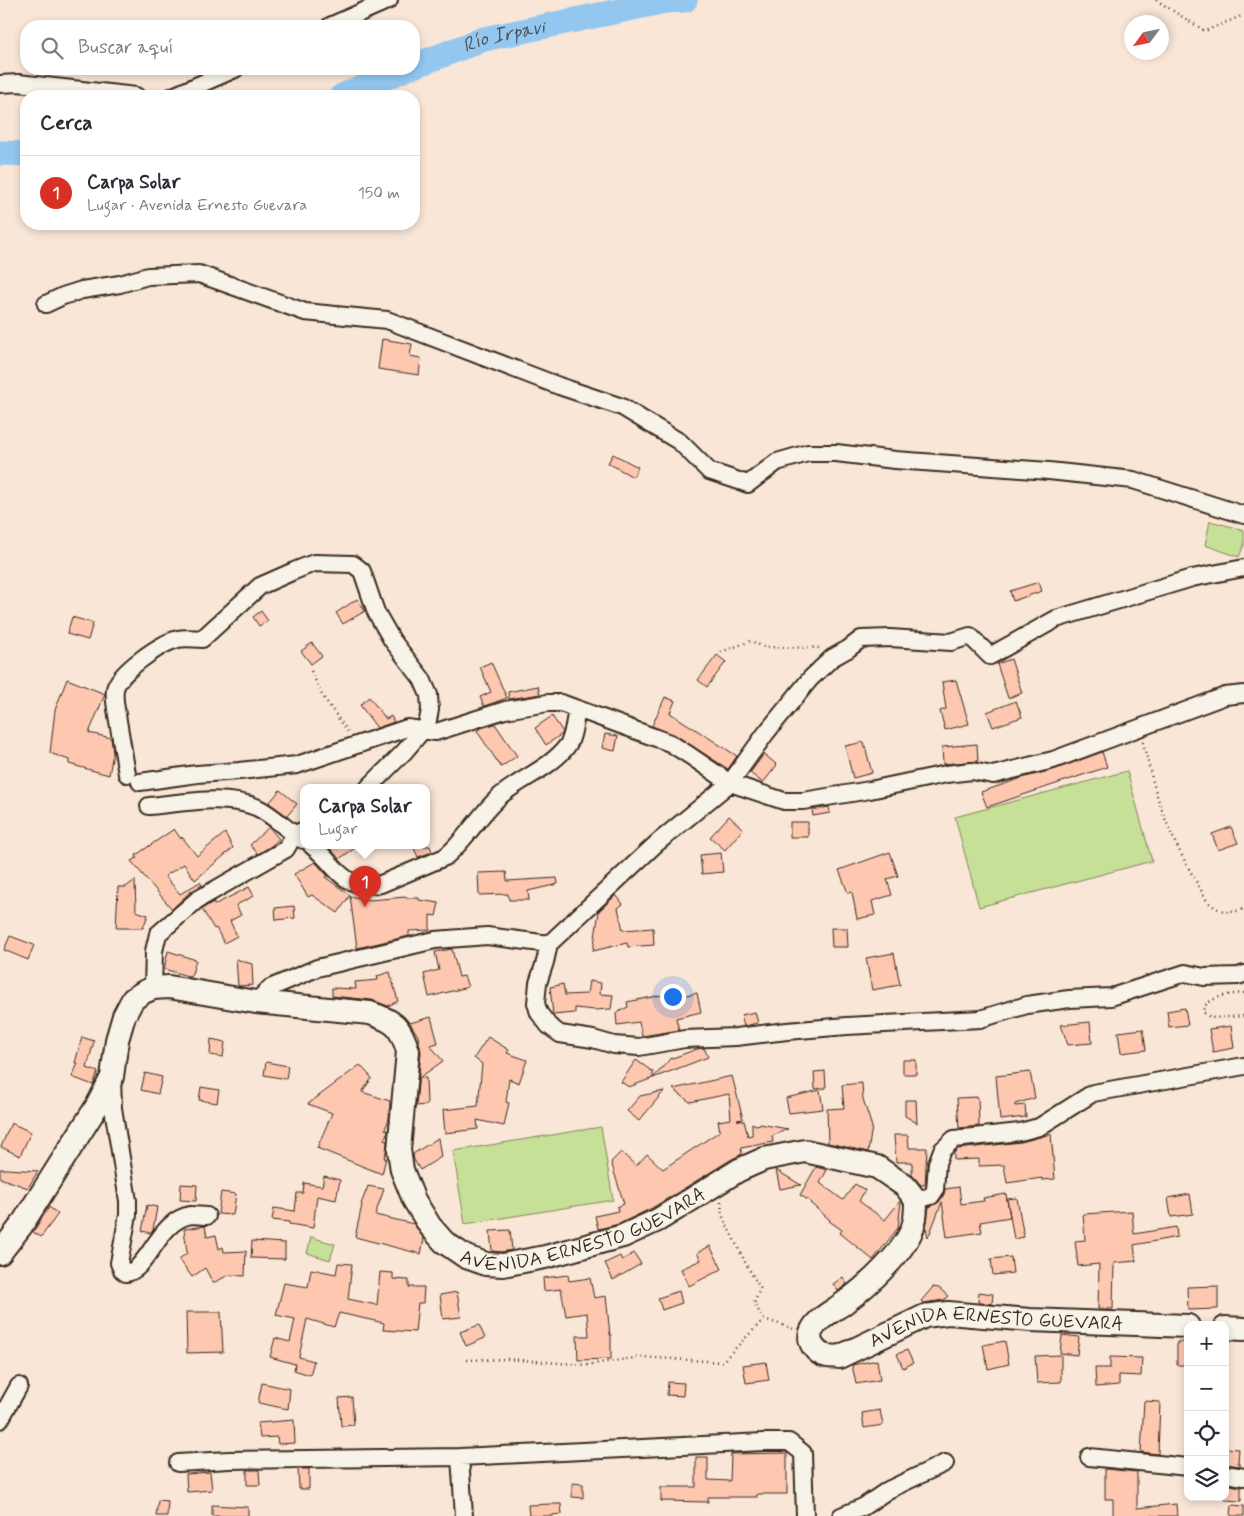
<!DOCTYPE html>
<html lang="es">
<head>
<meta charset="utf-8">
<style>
	:root { --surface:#fff; --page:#f7f7f7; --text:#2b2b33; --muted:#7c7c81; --line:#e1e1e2; --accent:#d93025 }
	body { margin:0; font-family:Mynerve,sans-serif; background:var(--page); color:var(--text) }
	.controls { position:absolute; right:15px; bottom:15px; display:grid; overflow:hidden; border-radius:10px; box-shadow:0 2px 8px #0003 }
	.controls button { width:45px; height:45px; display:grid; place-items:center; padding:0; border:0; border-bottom:1px solid var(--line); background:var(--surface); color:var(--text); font:25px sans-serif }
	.compass { position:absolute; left:1124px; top:15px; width:45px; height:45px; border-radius:50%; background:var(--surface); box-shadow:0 2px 8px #0003; rotate:237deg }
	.you { position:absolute; left:672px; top:996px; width:18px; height:18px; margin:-12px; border:4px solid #fff; border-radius:50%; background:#1a73e8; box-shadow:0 0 0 8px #1a73e833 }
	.badge { display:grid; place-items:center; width:32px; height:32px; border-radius:50%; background:var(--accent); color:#fff; font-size:16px; font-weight:700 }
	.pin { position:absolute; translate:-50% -41px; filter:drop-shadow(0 1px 2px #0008) }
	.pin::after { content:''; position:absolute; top:26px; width:18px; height:15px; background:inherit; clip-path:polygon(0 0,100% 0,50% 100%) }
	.popup { position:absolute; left:300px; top:784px; width:130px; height:65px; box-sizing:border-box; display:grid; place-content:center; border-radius:10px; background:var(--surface); filter:drop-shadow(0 1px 4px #0005); font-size:16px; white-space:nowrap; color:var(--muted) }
	.popup b { font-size:19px; color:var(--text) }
	.popup::after { content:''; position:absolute; left:50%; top:100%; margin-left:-10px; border:10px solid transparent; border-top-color:var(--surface) }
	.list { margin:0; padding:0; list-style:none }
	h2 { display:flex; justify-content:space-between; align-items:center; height:65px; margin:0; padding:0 20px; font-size:21px }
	h2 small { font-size:16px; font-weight:400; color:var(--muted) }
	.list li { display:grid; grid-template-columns:32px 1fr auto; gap:15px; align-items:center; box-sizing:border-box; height:75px; padding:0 20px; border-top:1px solid var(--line) }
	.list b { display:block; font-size:19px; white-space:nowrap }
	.list p { margin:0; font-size:16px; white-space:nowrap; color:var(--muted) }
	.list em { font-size:16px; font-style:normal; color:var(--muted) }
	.icon { flex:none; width:28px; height:28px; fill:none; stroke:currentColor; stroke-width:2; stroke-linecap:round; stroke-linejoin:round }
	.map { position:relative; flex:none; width:1244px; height:1516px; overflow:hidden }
	.search { position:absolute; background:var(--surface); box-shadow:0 2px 8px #0003; left:20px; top:20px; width:400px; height:55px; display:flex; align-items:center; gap:12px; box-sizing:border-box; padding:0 18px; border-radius:20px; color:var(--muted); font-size:19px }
	.panel { position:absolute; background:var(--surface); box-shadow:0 2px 8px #0003; left:20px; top:90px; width:400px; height:140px; border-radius:20px }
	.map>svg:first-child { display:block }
	.green { fill:#c7e097; stroke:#81855a }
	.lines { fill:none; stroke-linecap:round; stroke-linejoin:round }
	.river { stroke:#93c7f0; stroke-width:25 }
	.building { fill:#fdc7b0; stroke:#3b2a1e }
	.street-casing { stroke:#3b2a1e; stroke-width:20 }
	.secondary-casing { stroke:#3b2a1e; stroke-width:26 }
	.path { stroke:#3b2a1e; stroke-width:2.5; stroke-dasharray:1 4; stroke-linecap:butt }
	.street { stroke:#f7f3e8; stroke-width:16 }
	.secondary { stroke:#f7f3e8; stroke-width:22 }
	.labels { text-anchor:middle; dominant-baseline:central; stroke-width:4.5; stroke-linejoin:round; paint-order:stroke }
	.street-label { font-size:19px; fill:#3b2a1e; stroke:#f7f3e8 }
	.water-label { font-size:20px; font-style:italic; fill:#515152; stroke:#f7f3e8 }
</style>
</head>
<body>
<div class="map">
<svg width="1244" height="1516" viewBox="0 0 1244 1516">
	<rect width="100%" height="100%" fill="#f9e6d7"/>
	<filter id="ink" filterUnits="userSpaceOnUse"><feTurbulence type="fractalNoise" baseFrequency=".02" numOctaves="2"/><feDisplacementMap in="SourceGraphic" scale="10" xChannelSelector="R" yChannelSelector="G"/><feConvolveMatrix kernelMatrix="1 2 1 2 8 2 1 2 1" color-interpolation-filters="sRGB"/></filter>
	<g filter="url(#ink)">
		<path class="green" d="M1210,521l34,9v15l-5,12 -34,-12z
			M1127,771l25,90 -173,46 -24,-90z
			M601,1127l12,73 -148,24 -12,-73z
			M311,1237l24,7 -5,16 -23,-7z"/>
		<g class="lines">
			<g class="river">
				<path id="s1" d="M414,66l70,-27 182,-38 19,-1"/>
				<path d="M342,96l64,-27"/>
				<path d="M0,153l26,1"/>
			</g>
		</g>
		<path class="building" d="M382,339l30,5 -2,12 11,2 -2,17 -41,-6z
			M613,454l25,13 -5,10 -25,-14z
			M1039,582l3,9 -29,10 -3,-10z
			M357,599l8,12 -22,13 -7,-11z
			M261,611l7,10 -9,5 -6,-9z
			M72,617l21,6 -5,17 -21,-6z
			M312,643l10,13 -11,8 -10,-13z
			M717,655l9,7 -19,25 -9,-7z
			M1011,659l11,34 -14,5 -11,-34z
			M491,662l16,36 -23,8 -4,-9 11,-5 -11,-25z
			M67,679l38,15 -16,39 22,5 2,15 -4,22 -40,-11v-4l-19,-7 5,-43z
			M956,680l13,44 -24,6 -5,-19 6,-2 -4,-27z
			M538,686l2,8 -31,5 -1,-7z
			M369,697l17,22 5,-3 3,6 -17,6 -17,-23z
			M665,697l10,4 -5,12 67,43 -9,13 -53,-34 -23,-9z
			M1016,701l6,16 -29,10 -6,-15z
			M552,716l11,16 -1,2 -16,11 -11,-17z
			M495,724l22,32 -16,11 -24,-36 4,-3z
			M605,734l13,2 -3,15 -13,-3z
			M864,742l8,31 -19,5 -8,-32z
			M977,744l1,17 -35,3 -1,-17z
			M1102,752l5,15 -120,40 -6,-15 41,-14 34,-9z
			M764,754l13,11 -14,18 -13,-10z
			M280,790l17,14 -10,12 -18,-13z
			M829,807l1,6 -17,3 -1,-6z
			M729,816l14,13 -18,21 -15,-13z
			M790,822h18v15h-18z
			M269,827l10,12 -8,7 -13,8 -8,-9z
			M1231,827l7,16 -20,7 -6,-16z
			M174,829l7,10 1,-2 15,19 28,-23 8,15 -38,32 -11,-16 -19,12 15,18 20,-12 2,3 -12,7 -18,17 -41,-48 6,-3 -1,-3z
			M331,846h27l-19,13 -10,-12z
			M413,846h17l2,6 -14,5z
			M890,852l8,24 -11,3 5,16 -20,6 3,14 -18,4 -5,-27 -4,1 -9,-23z
			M721,853l2,19 -21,2 -2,-19z
			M315,862l13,14 -3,1 25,18 -12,18 -26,-18 -4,2 -14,-23z
			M506,872l1,9 50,-3 1,6 -30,7 1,9h-20l-1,-6 -29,1 -1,-22z
			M135,880l1,31 12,4 -5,13h-27l2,-41h8z
			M249,887l5,9 -18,9 5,10 -11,6 7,15 -13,7 -8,-15 -2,1 -12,-20 11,-7 1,3z
			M616,895l7,9 -5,4 5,22 30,-2 1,17 -26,2 -1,-4 -34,8 6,-40z
			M350,896l19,4 37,-3v1h13v2l20,3 -3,13 -6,-1v15l-21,1v5l-52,12z
			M294,906l1,12 -19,2 -1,-12z
			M831,928h16l1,19h-16z
			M10,936l24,9 -6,15 -24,-10z
			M452,949l7,28 5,-1 4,11 -39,10 -5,-23 15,-4 -4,-18z
			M168,951l28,9 -5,17 -27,-8z
			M894,953l6,32 -28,5 -6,-32z
			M236,959l16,5 1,21 -15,1z
			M390,972l8,29 -10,5 -16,-6 -40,-4v-8l24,1 -1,-7 23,-2 -1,-4z
			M589,981l12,2 -1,11 13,1 -2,14 -16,1 -20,-2v5l-22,2 -3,-28 13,-3 2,11 22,-1z
			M697,993l4,19 -25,6 3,12 -37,6 -3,-14 -22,3 -1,-12 12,-6 -1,-5 35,-7 1,4z
			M1185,1008l3,17 -19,2 -2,-16z
			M755,1012l3,11 -14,3 -3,-11z
			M431,1017l7,26 -8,2 13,16 -24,17h7l1,27 -11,1 5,-54 -3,-16 -8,-13z
			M1090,1022l2,21 -24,2 -7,-20z
			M1231,1026l3,22 -21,4 -4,-23z
			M1143,1029l3,21 -25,3 -3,-21z
			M82,1037l12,4 -7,27 11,4 -5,13 -21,-8 6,-14h-3z
			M488,1037l21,13 -2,3 20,7 -8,23 -10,-4 -3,23 3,1 -5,23 -27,-6 1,9 -33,4 -2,-23 35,-4 4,-42 -8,-6z
			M211,1039l14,3 -2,15 -13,-2z
			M704,1048l4,9 -55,21 17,-19 27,-10z
			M636,1060l17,12v6l-24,9 -8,-5z
			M903,1060h13v14h-13z
			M266,1062l22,4 -2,13 -22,-4z
			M360,1065l12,13 -10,14 28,9 -1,18 -4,10 3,2 -4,9 3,1 -1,11 -2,6h2l-4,16 -65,-26 15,-35 -24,-9z
			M825,1071l1,17 -11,1 -1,-17z
			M1030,1072l5,26 -20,6v2l10,-1 1,12 -26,3 -4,-44z
			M145,1073l17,4 -4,17 -17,-4z
			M732,1076l11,43 -6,1 7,1 4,15 4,-1v-12l4,2 4,-1 28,5 -16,7 1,6 -32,6 1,6 -10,5 -80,49 -33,16 -21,5 -3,-13 23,-5 -1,-4 7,-3 -13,-42 10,-10 15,14 11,-12 16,15 57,-38 -2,-10 13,-2 -2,-25 -39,8 -17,-13z
			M862,1083l1,16 9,28 -4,25 -40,-9 -1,-34 17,-1 -2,-23z
			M201,1087l18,3 -2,13 -18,-3z
			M820,1090l3,19 -34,4 -3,-15z
			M664,1091l-25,30 -12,-10 13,-15z
			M978,1097l1,29 -20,2 -2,-30z
			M905,1100h11l1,23 -12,-7z
			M11,1123l20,9 -11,24 -19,-9z
			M1051,1134l4,45 -13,1v-2l-35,5 -3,-18 -25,1v-7l-25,1v-7l4,-4 63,-7z
			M894,1135h14l1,13h18l-2,37h-4l-9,-10v-13h-16z
			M438,1138l3,19 -21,13 -6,-10 -1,-6z
			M816,1167l11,3 -7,13 23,17 12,-16 10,6 -6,11 26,19 15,-19 1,1 -3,26 -25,32 -33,-27 2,-3 -13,-9 1,-1 -20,-17 1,-1 -11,-7z
			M0,1169h7l31,2 -10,17 -28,-10z
			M776,1170l25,15 -21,4z
			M324,1176l16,4 -4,20 -19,-4 -4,32 -24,-4v-2l-17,-2 2,-12 21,3 2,-18h6l1,-10 18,3z
			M181,1184l16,1 -1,16 -16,-1z
			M368,1186l16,3 -9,26 39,9 10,15 -3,15 -66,-17 7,-32 -1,-1z
			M959,1187l2,17 23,-3 -1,-3 23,-4 4,23 -30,5 2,10 -35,5 -5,-35 -14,36 -2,-11 3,-20 10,-5 5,-7 1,-6z
			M221,1192l15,2 -3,21 -15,-1z
			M1190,1194l3,20 -22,3 -3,-19z
			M1017,1198l7,39 -10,2 -7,-40z
			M147,1205l10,2 -4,23 -2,3 -9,-2z
			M49,1207l9,7 -17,23 -8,-5z
			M1132,1211l2,23 42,-7 1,10 -43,8 2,16 -22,2 -1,46h-15l1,-45 -21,2 -3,-25 10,-1 -2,-26z
			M205,1226l2,11 9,-2 3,14 4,-2 1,5 22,-1 -1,25 -16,-1 -16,8 -8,-15 -13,9 -13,-18 8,-6 -3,-24z
			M510,1230l2,20 -10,2 -10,-1 -2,-20z
			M252,1241l33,2v16l-34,-1z
			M710,1246l12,23 -33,17 -8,-17 20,-9 -4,-7z
			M634,1253l7,11 -28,16 -8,-17 15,-7 2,4z
			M1011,1257l2,16 -20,2 -2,-16z
			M338,1263l14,1 -4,35 29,6 3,-33 13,1v6l16,1v7h15l-1,16h-5l-3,29 -32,-2 1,-7 -45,-10 -5,14 -27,-8 -8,38 15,4 -4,14 -16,-5 1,-6 -25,-7 5,-19 15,4 5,-23 -19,-4 8,-32 24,4 3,-18 25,5z
			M568,1275l1,6 21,-3 4,20 12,-2 4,39h1v24l-33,1 -1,-24h12l-2,-23 -21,3 -5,-27 -17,2 -1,-13z
			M843,1277l4,7 -9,7 -5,-7z
			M1218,1286v23l-30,1 -1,-23z
			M933,1287l6,1 9,8 -4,4 -21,3 -2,-2z
			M679,1291l3,12 -20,7 -4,-12z
			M457,1292l4,25 -18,2 -3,-24z
			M979,1292l14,2 -1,10 -14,-2z
			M186,1312h35l2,40 -36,1z
			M479,1325l6,13 -19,8 -6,-14z
			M1062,1335l17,2 -2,18 -17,-2z
			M1005,1341l4,23 -21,5 -5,-24z
			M1177,1342h11v23h-11z
			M907,1350l6,13 -10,5 -6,-14z
			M1061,1355v27l-24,1 -2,-27z
			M1110,1357l32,1 -1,18 -22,-1v10l-23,2 -1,-19h15z
			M877,1360l3,20 -24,4 -4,-19z
			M766,1362l3,18 -23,3 -3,-18z
			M668,1382l16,1 -1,13 -16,-1z
			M262,1383l28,6 -2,20 -30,-6z
			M352,1397l2,28 -13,1 -2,-28z
			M1144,1401l16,1 -2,52 -17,-2z
			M880,1410l3,15 -19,3 -2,-15z
			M294,1420l1,23 -17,1 -1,-7 -17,1 -2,-15z
			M1225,1448l14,1 -1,14h2v3l-15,-2z
			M787,1453v41h-30v3h-49v5l-47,-1v-14h35v-30h12v23l22,1 1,-27z
			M298,1469h11v20h-10z
			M1105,1469l32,3v36l39,-4 1,12h-64v-17h-8z
			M247,1470h12l1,15h-13z
			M210,1472l2,18 -25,2 -1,-18z
			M572,1483l11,1v14l-11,-1z
			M1225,1484l16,3v14l-16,-1z
			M158,1500l10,1 -1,15h-11z
			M552,1504h9l1,10 -9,1v1h-24l-1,-11z
			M212,1505l36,2v9h-36z
			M1232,1505l12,1v10h-13z"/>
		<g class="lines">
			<defs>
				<path id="street" d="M330,26l59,-26
					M0,84l18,-1 118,13
					M173,96l62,-27
					M46,304l17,-8 19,-6 38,-6 28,-8 51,-2 106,38 82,8 172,66 63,21 58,35 29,29 39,13 29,-22 31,-9h28l59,7 154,11 84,9 111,35
					M1244,694l-19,2 -172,64 -60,15 -21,-4 -26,3 -76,16 -67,11h-19l-54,-18 -73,60 -108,101 -4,18 -7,21 -2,20 3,10 10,13 11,8 33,5 21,6 25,2 46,-8 51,-2 51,-6 60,-5 133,-7 47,-14 42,-6 42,-2 74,-24 19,4 34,-1 6,-2
					M127,774l-11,-65c-1,-6 -2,-13 -1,-20 4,-17 46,-46 63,-50 8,-2 17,0 24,0l58,-53 34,-15 20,-8 39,1 9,7 14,41 16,28 30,39 7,16 1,15 -3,15 -23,27 -36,36
					M140,782l57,-8 42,-3 58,-6 110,-37 29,4 69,-22 43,-7h13l109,40 19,12 41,28 36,-50 44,-54 22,-21 16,-9 13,-10 29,-1 61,4 19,-6 20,20 66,-37 136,-41 52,-10
					M149,806c34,-3 75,-12 107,1 18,8 30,23 47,33
					M312,846c29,22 25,42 69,38l64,-27c21,-17 34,-42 54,-60 20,-18 52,-29 68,-51 6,-7 8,-27 10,-37
					M153,988l1,-37 4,-17 39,-34 89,-51 8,-14 10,-5
					M256,1002l14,-14 47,-20 118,-28 52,-4 62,8
					M112,1078l1,30 15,93v14l-9,48 3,7 4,3c23,-3 32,-53 65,-58 5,0 11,1 16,1
					M916,1200l15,-4 4,-6 2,-27 5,-13 12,-11 66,-7 19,-5 54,-34 151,-27
					M0,1420l19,-34
					M460,1457l303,-15h26l14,11 2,63
					M1089,1457l99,10
					M178,1463l51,-3 231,-3 4,59
					M1225,1474l19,3
					M841,1516l22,-9 25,-17 57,-27"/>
				<g id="secondary">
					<path id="s2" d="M0,1253l21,-27 76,-120 15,-29 5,-37 7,-24 9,-17 11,-7 9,-4 16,-1 87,15 114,11c25,9 30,12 38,38l-9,99 3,20 12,30 16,26 14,16 22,15 20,7 17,1 42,-8 78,-21 35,-16 81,-50 25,-11 41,-8 72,16 28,19 11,14c0,8 0,16 -2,23 -6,27 -48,64 -70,80 -11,8 -26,15 -32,27 -6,11 4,24 15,26 4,1 8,0 12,1l86,-41 23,-3 82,7 158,6"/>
					<path d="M1225,1328l19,1"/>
				</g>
			</defs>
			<use href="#street" class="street-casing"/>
			<use href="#secondary" class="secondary-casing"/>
			<path class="path" d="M1156,0l49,31 39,-16
				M721,652l30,-11 13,6 57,1
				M311,671l11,24 26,37
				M1143,742c6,24 11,48 20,71 11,31 28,59 44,88 12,11 21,13 37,8
				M1244,993c-14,1 -31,3 -40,14l-1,5 8,6 33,-2
				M721,1202l1,13 24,49 14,24 -6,16 10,15 30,10
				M467,1360l40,-1 79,6 55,-8 81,5 42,-43"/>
			<use href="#street" class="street"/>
			<use href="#secondary" class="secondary"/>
		</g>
	</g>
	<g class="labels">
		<g class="street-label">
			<text stroke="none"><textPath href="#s2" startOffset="944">AVENIDA ERNESTO GUEVARA</textPath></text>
			<text stroke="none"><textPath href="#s2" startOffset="1694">AVENIDA ERNESTO GUEVARA</textPath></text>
		</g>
		<g class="water-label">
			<text stroke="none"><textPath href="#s1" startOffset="95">Río Irpavi</textPath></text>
		</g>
	</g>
</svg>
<div class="controls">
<button>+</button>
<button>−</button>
<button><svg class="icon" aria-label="locate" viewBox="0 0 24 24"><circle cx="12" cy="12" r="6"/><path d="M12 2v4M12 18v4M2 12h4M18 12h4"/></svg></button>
<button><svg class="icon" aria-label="layers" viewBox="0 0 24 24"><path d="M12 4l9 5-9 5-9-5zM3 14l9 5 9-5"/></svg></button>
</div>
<svg class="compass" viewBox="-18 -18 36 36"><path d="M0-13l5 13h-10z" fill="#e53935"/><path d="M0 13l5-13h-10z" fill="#7c7c81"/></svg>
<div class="you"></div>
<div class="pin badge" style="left:365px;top:907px">1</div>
<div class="popup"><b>Carpa Solar</b>Lugar</div>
<div class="search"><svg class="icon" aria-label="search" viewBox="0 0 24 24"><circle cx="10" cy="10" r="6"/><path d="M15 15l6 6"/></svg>Buscar aquí</div>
<section class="panel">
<h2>Cerca<small></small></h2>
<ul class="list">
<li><span class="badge">1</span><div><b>Carpa Solar</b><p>Lugar · Avenida Ernesto Guevara</p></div><em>150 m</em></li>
</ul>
</section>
</div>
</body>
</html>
